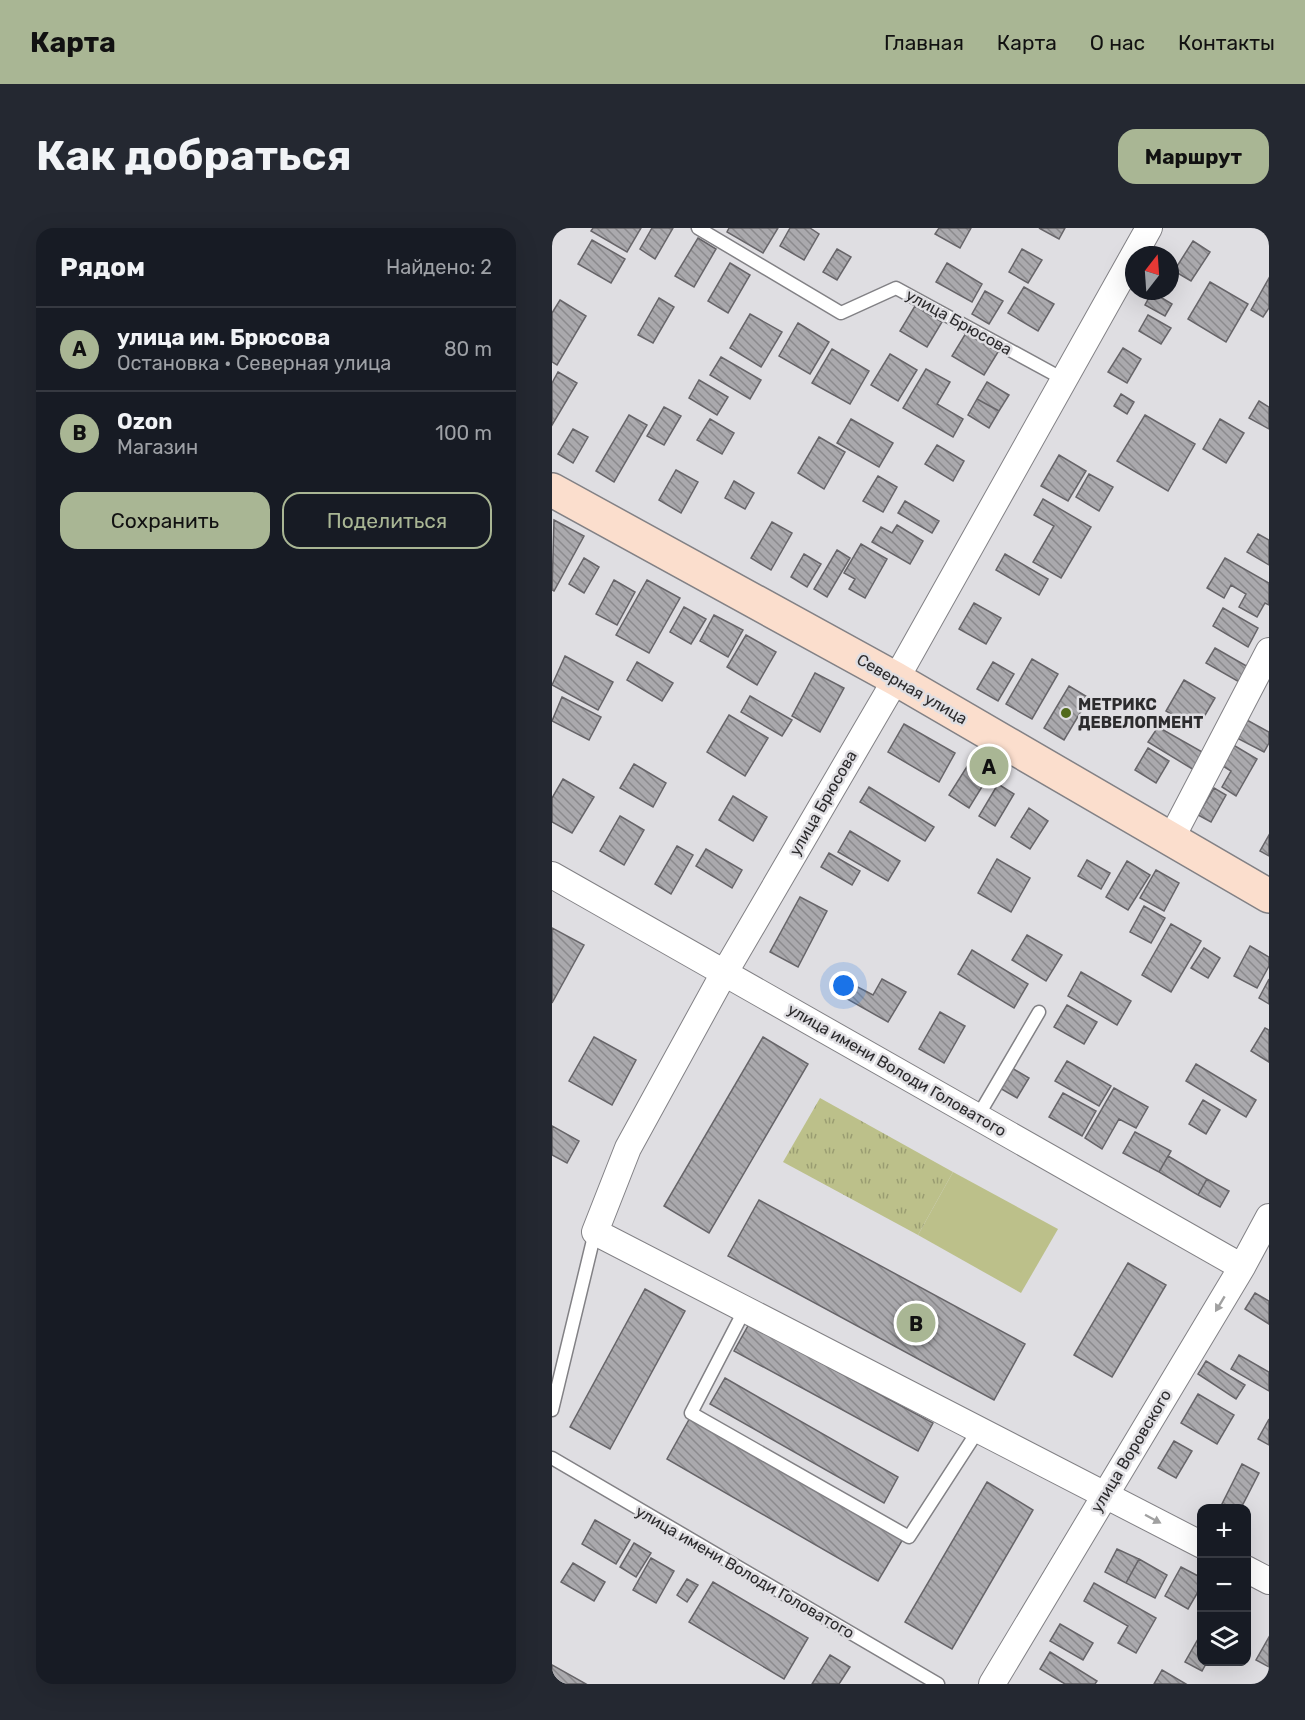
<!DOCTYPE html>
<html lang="ru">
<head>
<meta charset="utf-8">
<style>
	:root { --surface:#171b24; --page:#242831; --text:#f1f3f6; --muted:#9ea1a6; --line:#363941; --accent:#a9b694 }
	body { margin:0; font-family:Rubik,sans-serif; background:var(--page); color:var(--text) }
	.controls { position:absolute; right:18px; bottom:18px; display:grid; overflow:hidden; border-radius:12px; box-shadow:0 6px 24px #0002 }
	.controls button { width:54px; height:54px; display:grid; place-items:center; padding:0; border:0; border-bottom:2px solid var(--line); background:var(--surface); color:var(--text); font:30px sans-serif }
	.compass { position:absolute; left:573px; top:18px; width:54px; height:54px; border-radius:50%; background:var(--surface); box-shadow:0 6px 24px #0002; rotate:17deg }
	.you { position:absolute; left:292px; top:758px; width:21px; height:21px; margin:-15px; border:4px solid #fff; border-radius:50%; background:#1a73e8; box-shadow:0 0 0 9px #1a73e833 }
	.badge { display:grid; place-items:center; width:39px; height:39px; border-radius:50%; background:var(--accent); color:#111; font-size:20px; font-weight:700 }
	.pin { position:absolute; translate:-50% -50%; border:3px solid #fff; box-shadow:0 2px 6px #0006 }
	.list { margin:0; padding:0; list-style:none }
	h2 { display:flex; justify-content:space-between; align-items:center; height:78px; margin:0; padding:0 24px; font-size:26px }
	h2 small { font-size:20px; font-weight:400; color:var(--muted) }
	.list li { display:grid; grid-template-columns:39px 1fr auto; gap:18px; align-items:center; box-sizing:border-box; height:84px; padding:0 24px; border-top:2px solid var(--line) }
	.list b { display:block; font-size:22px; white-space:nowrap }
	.list p { margin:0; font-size:20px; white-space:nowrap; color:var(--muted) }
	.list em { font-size:20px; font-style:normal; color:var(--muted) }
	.actions { display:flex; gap:12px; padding:18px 24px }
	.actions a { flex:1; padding:14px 0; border:2px solid var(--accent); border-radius:18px; text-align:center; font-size:21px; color:var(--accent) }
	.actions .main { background:var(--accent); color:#111 }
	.icon { flex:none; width:33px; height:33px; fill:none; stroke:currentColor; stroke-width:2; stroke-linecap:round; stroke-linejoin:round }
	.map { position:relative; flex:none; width:717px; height:1456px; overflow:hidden; border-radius:18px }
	header { display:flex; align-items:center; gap:36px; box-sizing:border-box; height:84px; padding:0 30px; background:var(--accent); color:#111 }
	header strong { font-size:28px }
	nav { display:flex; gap:33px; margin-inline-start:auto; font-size:21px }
	.intro { display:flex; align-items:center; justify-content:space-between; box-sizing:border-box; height:144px; padding:0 36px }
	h1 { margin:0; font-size:42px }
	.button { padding:15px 27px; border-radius:18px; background:var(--accent); color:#111; font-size:21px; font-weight:700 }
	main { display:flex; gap:36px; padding:0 36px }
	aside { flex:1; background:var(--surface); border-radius:18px; box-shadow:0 6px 24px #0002 }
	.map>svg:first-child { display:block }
	.green { fill:#bcc08a }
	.park { fill:url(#park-tufts) }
	.building { fill:url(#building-back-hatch); stroke:#676569; stroke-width:1.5 }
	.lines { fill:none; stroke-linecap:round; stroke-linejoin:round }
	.lane-casing { stroke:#828185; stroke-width:15 }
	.street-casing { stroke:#828185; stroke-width:28 }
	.secondary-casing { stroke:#828185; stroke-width:36 }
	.lane { stroke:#fff; stroke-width:12 }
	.street { stroke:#fff; stroke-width:26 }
	.secondary { stroke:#fbdecd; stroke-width:33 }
	.oneway { fill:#a0a0a0 }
	.poi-dot { fill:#526b1d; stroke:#dfdee2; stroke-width:2 }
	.labels { text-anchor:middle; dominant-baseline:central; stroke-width:5; stroke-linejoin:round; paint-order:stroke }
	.street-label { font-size:16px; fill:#2c2b2d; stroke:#dfdee2 }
	.poi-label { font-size:16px; font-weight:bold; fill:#2c2b2d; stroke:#dfdee2; text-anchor:start }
</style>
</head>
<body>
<header>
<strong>Карта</strong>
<nav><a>Главная</a><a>Карта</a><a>О нас</a><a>Контакты</a></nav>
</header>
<div class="intro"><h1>Как добраться</h1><a class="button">Маршрут</a></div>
<main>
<aside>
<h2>Рядом<small>Найдено: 2</small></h2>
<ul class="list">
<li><span class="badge">A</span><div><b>улица им. Брюсова</b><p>Остановка · Северная улица</p></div><em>80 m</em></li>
<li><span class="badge">B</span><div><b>Ozon</b><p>Магазин</p></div><em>100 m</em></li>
</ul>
<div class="actions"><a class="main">Сохранить</a><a>Поделиться</a></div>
</aside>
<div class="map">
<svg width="717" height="1456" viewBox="0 0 717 1456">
	<defs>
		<pattern id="park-tufts" width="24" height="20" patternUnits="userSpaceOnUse" patternTransform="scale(1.5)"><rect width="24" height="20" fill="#bcc08a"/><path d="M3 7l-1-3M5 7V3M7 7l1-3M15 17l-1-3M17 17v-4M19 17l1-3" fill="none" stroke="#999c71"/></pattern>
		<pattern id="building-back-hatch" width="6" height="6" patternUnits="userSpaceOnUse" patternTransform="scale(1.5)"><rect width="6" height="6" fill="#aaa9ad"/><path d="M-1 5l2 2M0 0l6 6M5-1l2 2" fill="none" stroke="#8b8a8d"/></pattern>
	</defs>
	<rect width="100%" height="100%" fill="#dfdee2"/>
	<path class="green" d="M401,944l105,57 -37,64 -103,-58z"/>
	<path class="park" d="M268,870l133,74 -35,63 -135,-73z"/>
	<path class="building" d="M41,0h48l-14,24 -36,-21z
		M100,0h21l-18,31 -15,-10z
		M177,0h49l-15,25 -36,-21z
		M238,0h20l9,6 -15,26 -24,-14z
		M387,0h32l-11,20 -25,-14z
		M487,0h26l-6,11z
		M146,10l18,11 -22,38 -19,-11z
		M40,12l33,19 -14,24 -33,-19z
		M641,13l17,11 -19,29 -17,-10z
		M285,21l14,8 -14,23 -14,-8z
		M470,21l20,11 -14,23 -19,-11z
		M178,35l20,12 -22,38 -20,-12z
		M395,35l35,21 -10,18 -36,-20z
		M717,50v30l-6,9 -12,-7z
		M658,54l38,22 -22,38 -38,-23z
		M472,59l30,17 -16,27 -30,-18z
		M433,63l18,10 -14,23 -17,-10z
		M600,64l20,12 -7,12 -20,-11z
		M107,70l15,9 -21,36 -15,-8z
		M8,72l26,16 -29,49 -5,-3v-49z
		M363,78l27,16 -15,25 -27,-16z
		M198,86l32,18 -21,35 -31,-19z
		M596,87l23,13 -10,16 -22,-13z
		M246,95l31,19 -19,32 -31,-18z
		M414,105l32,19 -14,23 -32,-19z
		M571,120l18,11 -14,24 -19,-11z
		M280,121l37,22 -19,33 -38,-21z
		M338,126l27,16 -19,31 -27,-16z
		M169,129l40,23 -11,19 -40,-24z
		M374,141l24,13 -13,22 26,15 -10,18 -50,-29z
		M6,144l19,11 -25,42v-42z
		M147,152l29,17 -11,18 -28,-17z
		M435,154l22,13 -10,16 -22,-12z
		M569,166l13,8 -7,12 -13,-8z
		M425,171l22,12 -10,17 -21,-13z
		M707,173l10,6v22l-20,-11z
		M112,179l17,9 -17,29 -17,-9z
		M77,187l18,10 -33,57 -18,-11z
		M593,187l50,29 -27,47 -51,-30z
		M158,191l24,14 -12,21 -25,-14z
		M299,191l42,24 -14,24 -42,-24z
		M668,191l24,14 -18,30 -23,-14z
		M21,201l15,8 -15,26 -15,-9z
		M267,209l26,15 -21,37 -26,-16z
		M385,217l27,16 -11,20 -28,-17z
		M507,227l27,16 -18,30 -27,-15z
		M124,242l22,12 -17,31 -22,-13z
		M537,246l24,13 -14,24 -23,-14z
		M326,248l19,11 -14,25 -20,-11z
		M182,253l20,12 -9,16 -20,-11z
		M491,271l48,28 -30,51 -28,-16 21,-36 -20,-11z
		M353,273l34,20 -7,12 -34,-20z
		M2,292l30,16 -30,55 -2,-1z
		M220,294l20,11 -21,37 -20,-12z
		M345,297l26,16 -13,23 -38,-22 9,-15 11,6z
		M706,306l11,6v25l-22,-13z
		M309,316l26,15 -22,39 -16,-9 6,-10 -11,-6z
		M285,322l13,8 -23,39 -13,-8z
		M252,326l17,10 -14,23 -16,-10z
		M453,326l43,25 -9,16 -43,-25z
		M32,330l15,9 -15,26 -15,-9z
		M673,330l44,25v22l-4,-2 -8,14 -18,-10 7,-13 -15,-9 -7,13 -17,-10z
		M62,352l21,12 -18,33 -21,-11z
		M95,352l33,18 -31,55 -33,-18z
		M422,375l27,15 -15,26 -27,-15z
		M132,379l22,12 -15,25 -21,-12z
		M671,380l35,20 -10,19 -35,-21z
		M162,387l29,15 -15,27 -28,-16z
		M194,407l30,17 -19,33 -30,-18z
		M663,420l35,20 -9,15 -35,-20z
		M13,428l48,26 -15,28 -46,-25z
		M480,431l26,15 -26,45 -26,-15z
		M85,434l36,21 -11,18 -35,-21z
		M441,434l21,12 -16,27 -21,-12z
		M263,445l29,15 -24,44 -28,-16z
		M632,452l31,18 -18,31 -31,-18z
		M517,458l20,12 -25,42 -20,-12z
		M198,468l42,24 -10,16 -41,-24z
		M10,469l39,20 -12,23 -37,-19z
		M177,487l39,23 -23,38 -38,-24z
		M693,491l24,13v11l-5,9 -29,-15z
		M352,496l51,29 -16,29 -51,-30z
		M606,499l46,26 -10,17 -46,-28z
		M678,515l27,16 -21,37 -14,-9 9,-16 -13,-8z
		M596,520l21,13 -13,22 -21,-13z
		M82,536l32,19 -13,24 -33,-19z
		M416,537l20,12 -19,31 -20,-13z
		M11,551l31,18 -22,36 -20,-11v-24z
		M446,556l16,10 -19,32 -16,-10z
		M317,559l65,40 -9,14 -65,-39z
		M662,560l12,7 -15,27 -13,-7z
		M181,568l34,21 -14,24 -34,-21z
		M477,580l19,13 -18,28 -19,-12z
		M68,588l24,14 -20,35 -24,-14z
		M298,603l50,30 -12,20 -50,-29z
		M717,607v21l-9,-5z
		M125,618l16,9 -22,39 -16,-10z
		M154,621l36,21 -10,18 -36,-22z
		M277,625l31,18 -8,14 -31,-18z
		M445,631l33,19 -19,34 -33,-19z
		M535,632l23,13 -9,16 -23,-13z
		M575,633l23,14 -22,35 -22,-13z
		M604,642l23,13 -15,28 -24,-13z
		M248,669l27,14 -29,56 -28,-15z
		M592,678l21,12 -14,25 -21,-11z
		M619,696l30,17 -30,51 -29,-17z
		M0,700l32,17 -32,58z
		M475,707l35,20 -16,26 -34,-21z
		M698,718l19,11v9l-12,22 -23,-12z
		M652,720l16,10 -12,20 -17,-10z
		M420,722l56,34 -14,24 -56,-34z
		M529,744l50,29 -14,24 -49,-29z
		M330,751l24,13 -18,30 -46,-26 8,-13 23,12z
		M717,751v25l-10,-6z
		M515,777l30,17 -13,22 -30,-17z
		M388,784l25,14 -21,37 -25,-14z
		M713,800l4,2v32l-18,-11z
		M42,809l42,23 -24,45 -43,-24z
		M211,809l45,27 -99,169 -45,-27z
		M515,833l44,25 -12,20 -44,-25z
		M644,836l60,36 -10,17 -60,-36z
		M458,839l19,11 -12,20 -19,-11z
		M562,860l34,19 -12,21 -17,-9 -17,30 -17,-11z
		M511,865l33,18 -14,25 -33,-19z
		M651,872l17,10 -14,24 -17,-10z
		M0,898l27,15 -12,22 -15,-8z
		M583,904l36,19 -12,21 -36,-19z
		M616,928l39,23 -9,16 -39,-23z
		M655,951l22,12 -9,16 -22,-12z
		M207,972l266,144 -31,56 -266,-144z
		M576,1035l38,22 -54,92 -38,-22z
		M93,1061l40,22 -75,138 -40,-22z
		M703,1065l14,8v23l-24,-15z
		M197,1096l184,99 -15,28 -184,-100z
		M687,1127l30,17v19l-38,-22z
		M654,1133l39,24 -9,14 -38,-25z
		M173,1150l173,99 -14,26 -174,-99z
		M646,1166l36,21 -17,29 -36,-21z
		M139,1188l212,123 -25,42 -211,-122z
		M717,1191v26l-11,-6z
		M622,1213l18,10 -16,27 -18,-10z
		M690,1236l17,9 -18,35h-10l-9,-4z
		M435,1254l46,28 -81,139 -47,-27z
		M43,1292l35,20 -14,24 -34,-20z
		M82,1315l17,10 -15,24 -16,-10z
		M565,1321l22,10 -13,24 -21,-11z
		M99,1330l23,13 -18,32 -23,-13z
		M587,1331l28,16 -12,23 -29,-15z
		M21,1335l32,19 -11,19 -33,-19z
		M629,1339l21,11v7l-14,24 -23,-13z
		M135,1351l11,6 -11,17 -10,-7z
		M161,1354l95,56 -24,41 -95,-57z
		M542,1355l62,35 -20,35 -18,-10 10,-17 -44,-25z
		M508,1396l33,19 -10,17 -33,-19z
		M650,1404v30h5l-5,9 -17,-9z
		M717,1409v30l-13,-7z
		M498,1424l47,29 -2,3h-30l-25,-15z
		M278,1427l20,12 -11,17h-27z
		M0,1437l34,19h-34z
		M610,1442l24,14h-32z"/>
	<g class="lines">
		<defs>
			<path id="lane" d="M146,0l143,85 55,-25 167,91
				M426,888l61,-104
				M193,1081l-54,104 218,124 70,-108
				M0,1182l43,-178
				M0,1230l386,226"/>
			<path id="street" d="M597,0l-253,451 -178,305 -90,164 -33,84 607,313
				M619,611l98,-188
				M0,647l690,392
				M694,1341l23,12
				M440,1456l250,-417 27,-50"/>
			<path id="secondary" d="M0,262l344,189 373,217"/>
		</defs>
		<use href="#lane" class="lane-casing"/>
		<use href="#street" class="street-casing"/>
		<use href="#secondary" class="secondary-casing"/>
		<use href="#lane" class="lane"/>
		<use href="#street" class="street"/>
		<use href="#secondary" class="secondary"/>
	</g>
	<defs><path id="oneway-solid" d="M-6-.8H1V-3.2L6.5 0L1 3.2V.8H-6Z" transform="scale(1.5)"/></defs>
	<g class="oneway">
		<use href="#oneway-solid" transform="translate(668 1076) rotate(121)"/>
		<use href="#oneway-solid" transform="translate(601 1291) rotate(28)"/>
	</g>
	<circle class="poi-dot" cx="514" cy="485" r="6"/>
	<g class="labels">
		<g class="street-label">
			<text transform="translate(407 94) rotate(29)">улица Брюсова</text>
			<text transform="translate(360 461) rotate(30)">Северная улица</text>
			<text transform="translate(271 575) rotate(-60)">улица Брюсова</text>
			<text transform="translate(345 842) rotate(30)">улица имени Володи Головатого</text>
			<text transform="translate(579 1223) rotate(-59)">улица Воровского</text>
			<text transform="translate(193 1344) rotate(30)">улица имени Володи Головатого</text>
		</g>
		<g class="poi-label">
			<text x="526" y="476">МЕТРИКС<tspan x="526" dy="18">ДЕВЕЛОПМЕНТ</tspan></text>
		</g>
	</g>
</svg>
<div class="controls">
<button>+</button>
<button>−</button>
<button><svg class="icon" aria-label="layers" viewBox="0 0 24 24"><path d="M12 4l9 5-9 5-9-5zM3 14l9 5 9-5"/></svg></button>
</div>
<svg class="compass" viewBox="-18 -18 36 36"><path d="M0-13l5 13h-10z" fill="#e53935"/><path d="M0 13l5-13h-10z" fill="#9ea1a6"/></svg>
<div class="you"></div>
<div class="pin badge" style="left:437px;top:538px">A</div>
<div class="pin badge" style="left:364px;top:1095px">B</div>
</div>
</main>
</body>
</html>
